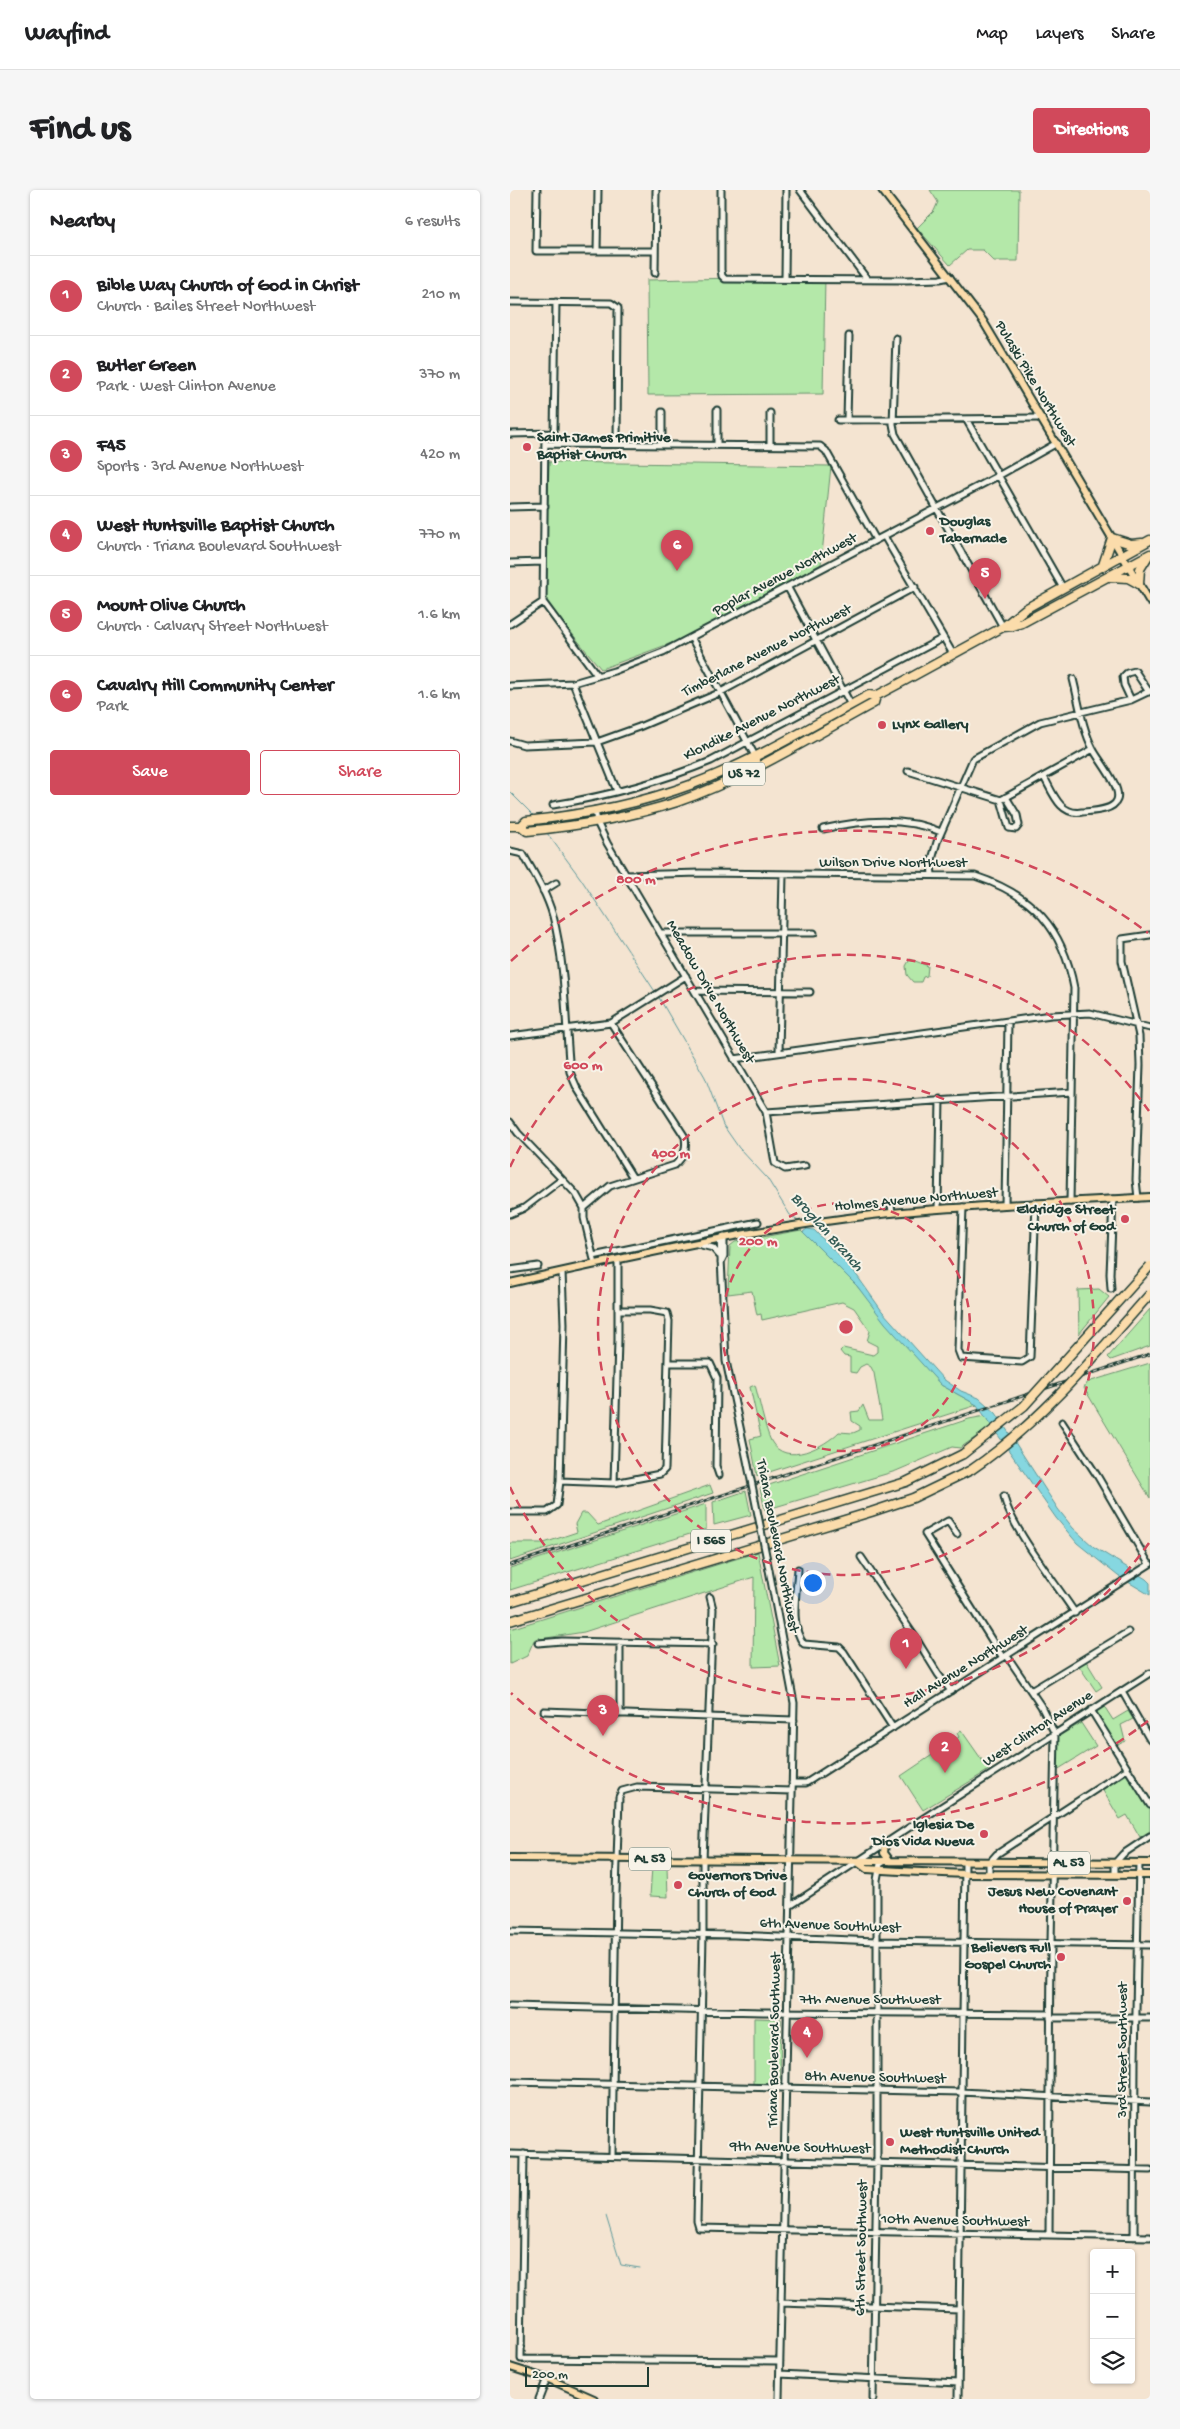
<!DOCTYPE html>
<html lang="en">
<head>
<meta charset="utf-8">
<style>
	:root { --surface:#fff; --page:#f6f6f6; --text:#202124; --muted:#757577; --line:#e0e0e0; --accent:#d1495b }
	body { margin:0; font-family:"Gochi Hand",sans-serif; background:var(--page); color:var(--text) }
	.controls { position:absolute; right:15px; bottom:15px; display:grid; overflow:hidden; border-radius:5px; box-shadow:0 1px 4px #0004 }
	.controls button { width:45px; height:45px; display:grid; place-items:center; padding:0; border:0; border-bottom:1px solid var(--line); background:var(--surface); color:var(--text); font:25px sans-serif }
	.scale { position:absolute; left:15px; bottom:12px; width:124px; box-sizing:border-box; padding-left:5px; border:2px solid #1f3d34; border-top:0; font-size:14px; line-height:18px; white-space:nowrap; color:#1f3d34; -webkit-text-stroke:4px #f7f3e8; paint-order:stroke }
	.you { position:absolute; left:302px; top:1392px; width:18px; height:18px; margin:-12px; border:4px solid #fff; border-radius:50%; background:#1a73e8; box-shadow:0 0 0 8px #1a73e833 }
	.badge { display:grid; place-items:center; width:32px; height:32px; border-radius:50%; background:var(--accent); color:#fff; font-size:16px; font-weight:700 }
	.pin { position:absolute; translate:-50% -41px; filter:drop-shadow(0 1px 2px #0008) }
	.pin::after { content:''; position:absolute; top:26px; width:18px; height:15px; background:inherit; clip-path:polygon(0 0,100% 0,50% 100%) }
	.list { margin:0; padding:0; list-style:none }
	h2 { display:flex; justify-content:space-between; align-items:center; height:65px; margin:0; padding:0 20px; font-size:21px }
	h2 small { font-size:16px; font-weight:400; color:var(--muted) }
	.list li { display:grid; grid-template-columns:32px 1fr auto; gap:15px; align-items:center; box-sizing:border-box; height:80px; padding:0 20px; border-top:1px solid var(--line) }
	.list b { display:block; font-size:19px; white-space:nowrap }
	.list p { margin:0; font-size:16px; white-space:nowrap; color:var(--muted) }
	.list em { font-size:16px; font-style:normal; color:var(--muted) }
	.actions { display:flex; gap:10px; padding:15px 20px }
	.actions a { flex:1; padding:11px 0; border:1px solid var(--accent); border-radius:5px; text-align:center; font-size:18px; color:var(--accent) }
	.actions .main { background:var(--accent); color:#fff }
	.icon { flex:none; width:28px; height:28px; fill:none; stroke:currentColor; stroke-width:2; stroke-linecap:round; stroke-linejoin:round }
	.map { position:relative; flex:none; width:640px; height:2209px; overflow:hidden; border-radius:5px }
	header { display:flex; align-items:center; gap:30px; box-sizing:border-box; height:70px; padding:0 25px; background:var(--surface); border-bottom:1px solid var(--line) }
	header strong { font-size:24px }
	nav { display:flex; gap:28px; margin-inline-start:auto; font-size:18px }
	.intro { display:flex; align-items:center; justify-content:space-between; box-sizing:border-box; height:120px; padding:0 30px }
	h1 { margin:0; font-size:35px }
	.button { padding:12px 22px; border-radius:5px; background:var(--accent); color:#fff; font-size:18px; font-weight:700 }
	main { display:flex; gap:30px; padding:0 30px }
	aside { flex:1; background:var(--surface); border-radius:5px; box-shadow:0 1px 4px #0004 }
	.map>svg:first-child { display:block }
	.green { fill:#b4e8a9; stroke:#6a926e }
	.water { fill:#86d7e0; stroke:#5d999b }
	.lines { fill:none; stroke-linecap:round; stroke-linejoin:round }
	.stream { stroke:#5d999b; stroke-width:1 }
	.minor-casing { stroke:#1f3d34; stroke-width:9 }
	.major-casing { stroke:#1f3d34; stroke-width:10 }
	.highway-casing { stroke:#1f3d34; stroke-width:11 }
	.minor { stroke:#f7f3e8; stroke-width:5 }
	.major { stroke:#fbdcab; stroke-width:6 }
	.highway { stroke:#fbdcab; stroke-width:8 }
	.rail-casing { stroke:#1f3d34; stroke-width:3 }
	.rail { stroke:#f7f3e8; stroke-width:1; stroke-dasharray:4; stroke-linecap:butt }
	.minor-bridge-casing { stroke:#1f3d34; stroke-width:9; stroke-linecap:butt }
	.highway-bridge-casing { stroke:#1f3d34; stroke-width:11; stroke-linecap:butt }
	.minor-bridge { stroke:#f7f3e8; stroke-width:5 }
	.highway-bridge { stroke:#fbdcab; stroke-width:8 }
	.ring { fill:none; stroke:#d1495b; stroke-width:2.5; stroke-dasharray:9 6 }
	.poi-dot { fill:#d1495b; stroke:#f7f3e8; stroke-width:2 }
	.labels { text-anchor:middle; dominant-baseline:central; stroke-width:4; stroke-linejoin:round; paint-order:stroke }
	.shield { fill:#f7f3e8; stroke:#60746a; stroke-width:1 }
	.shield-label { font-size:14px; font-weight:bold; fill:#1f3d34 }
	.street-label { font-size:15px; fill:#1f3d34; stroke:#f7f3e8 }
	.poi-label { font-size:15px; font-weight:bold; fill:#1f3d34; stroke:#f7f3e8; text-anchor:start }
	.water-label { font-size:16px; font-style:italic; fill:#345c56; stroke:#f7f3e8 }
	.centre { fill:#d1495b; stroke:#f7f3e8; stroke-width:2.5 }
	.ring-label { font-size:15px; text-anchor:middle; font-weight:bold; fill:#d1495b; stroke:#f7f3e8; stroke-width:4; stroke-linejoin:round; paint-order:stroke }
</style>
</head>
<body>
<header>
<strong>Wayfind</strong>
<nav><a>Map</a><a>Layers</a><a>Share</a></nav>
</header>
<div class="intro"><h1>Find us</h1><a class="button">Directions</a></div>
<main>
<aside>
<h2>Nearby<small>6 results</small></h2>
<ul class="list">
<li><span class="badge">1</span><div><b>Bible Way Church of God in Christ</b><p>Church · Bailes Street Northwest</p></div><em>210 m</em></li>
<li><span class="badge">2</span><div><b>Butler Green</b><p>Park · West Clinton Avenue</p></div><em>370 m</em></li>
<li><span class="badge">3</span><div><b>F45</b><p>Sports · 3rd Avenue Northwest</p></div><em>420 m</em></li>
<li><span class="badge">4</span><div><b>West Huntsville Baptist Church</b><p>Church · Triana Boulevard Southwest</p></div><em>770 m</em></li>
<li><span class="badge">5</span><div><b>Mount Olive Church</b><p>Church · Calvary Street Northwest</p></div><em>1.6 km</em></li>
<li><span class="badge">6</span><div><b>Cavalry Hill Community Center</b><p>Park</p></div><em>1.6 km</em></li>
</ul>
<div class="actions"><a class="main">Save</a><a>Share</a></div>
</aside>
<div class="map">
<svg width="640" height="2209" viewBox="0 0 640 2209">
	<rect width="100%" height="100%" fill="#f4e4d1"/>
	<filter id="ink" filterUnits="userSpaceOnUse"><feTurbulence type="fractalNoise" baseFrequency=".02" numOctaves="2"/><feDisplacementMap in="SourceGraphic" scale="10" xChannelSelector="R" yChannelSelector="G"/><feConvolveMatrix kernelMatrix="1 2 1 2 8 2 1 2 1" color-interpolation-filters="sRGB"/></filter>
	<g filter="url(#ink)">
		<path class="green" d="M420,0h89l-1,71h-24l-11,-11h-16l-17,15 -33,-37 17,-17 4,-9z
			M315,86l-2,118 -175,1 -1,-115z
			M39,272l282,4 -10,98 -136,74 -84,31 -54,-66 -2,-6z
			M400,769l18,7 -1,10 -4,1 -2,5h-8l-6,-7 -1,-9z
			M291,1040l56,56 84,99 36,20 -220,71 -7,-37 11,-3 -11,-49 5,-2c4,14 10,44 16,56 15,27 54,5 68,-9l14,1 7,-3v-4l-8,-5 -1,-9 8,-1 4,-6 6,15h13l-8,-47 -3,-6 -5,-3 -6,3 -4,6 -6,-1v-15l-6,-1 -4,-5 3,-3 30,7 4,-3v-6l-10,-5 3,-10 -16,-23 -12,-6 -80,18 -1,-6 -4,1 -5,-24 -24,3 2,-48 5,-4z
			M589,1099l10,8 -30,37 -1,-44z
			M640,1119v37l-39,14 -3,-3z
			M640,1173v135l-66,-110 4,-6z
			M475,1226l7,10 -32,22 -8,-1 -56,24 -131,39 -5,-22 209,-69z
			M200,1295l3,8 -203,68v-18h34l33,-11 -2,-8 6,-11h6l11,12z
			M236,1301l5,24 -37,10 -1,-23z
			M196,1314v25l-196,61v-22z
			M248,1362l22,114 -27,1 1,-90 -170,55 -44,7 -1,-2 -5,3 -7,16 -17,8v-35z
			M576,1471l16,26 -6,4 -17,-25z
			M594,1516l9,14 15,-9 5,8 -12,6 4,16 -11,6 -21,-33z
			M571,1533l15,23 -39,24 -1,-32z
			M451,1540l28,40 -66,40 -22,-34 58,-39 -2,-4z
			M616,1584l24,35v22l-10,6 -13,-22 -7,4 -18,-30z
			M142,1677h15l1,30 -18,-1z
			M244,1828l27,1 -1,65 -26,1z"/>
		<path class="water" d="M297,1039l7,1 39,40 29,41 61,68 18,12 18,7 17,15 62,96 15,19 21,19 52,32 4,4v12l-32,-19 -41,-33 -21,-25 -79,-113 -36,-20 -56,-62 -28,-37 -54,-54z"/>
		<g class="lines">
			<path class="stream" d="M0,602l24,24
				M37,643l34,46 75,114
				M148,806l47,81 18,48 16,23 28,30 23,37 9,7
				M96,2026l15,49 19,3"/>
			<defs>
				<path id="minor" d="M27,0l-1,61h119
					M211,0v80l1,6 3,3 182,1 33,-1 10,-2
					M290,0l67,89
					M87,61l1,-61
					M145,83l1,-83
					M275,89l1,-89
					M0,112l101,1 7,5 -1,136
					M46,112l-2,131 4,11
					M386,148l-3,86 2,10 108,193
					M456,229l97,169
					M328,230l204,-2
					M337,230l2,-84
					M35,243l-2,169 54,73
					M0,244l44,-1
					M36,254l274,2 6,5 50,89
					M152,254v-32
					M207,255v-35
					M260,255v-32
					M0,317l35,-1
					M374,346l69,118
					M0,373l33,-1
					M278,398l63,117
					M0,434l33,-22
					M182,449l63,117
					M63,493l44,108
					M0,496l63,-3 41,-12 49,-19 335,-176 59,-33
					M621,510l-7,-15 -1,-8 4,-4 8,-2 14,21
					M0,551l14,4 73,-3 42,-15 80,-34 196,-106
					M398,581l93,29 92,-51
					M534,587c9,16 16,39 38,35 10,-1 31,-1 35,-12 5,-13 -18,-39 -24,-51 -11,-21 -14,-47 -20,-70
					M491,610l8,28 7,1 3,-4 -2,-10 -11,-18
					M43,615c54,-9 107,-23 158,-44l232,-123
					M85,620l2,12 10,21 159,269 9,51 10,6 20,-3
					M313,639c38,-9 81,-13 118,3
					M0,661l13,3c11,19 24,40 30,62 13,50 12,105 17,156l7,16 56,90
					M116,685l74,-2 275,3c58,19 88,52 99,112l-4,214
					M422,685l-1,-12 6,-21 36,-83 67,-37 91,-22 19,-9
					M33,701l13,-8
					M150,743h154
					M185,801l115,1
					M0,846l101,-13 75,-47
					M269,862l4,-177
					M224,869l317,-44 39,-2 60,15
					M256,922l306,-20
					M0,932l8,11 58,61 8,14v10l11,46
					M628,1008l-2,-18 4,-115 -1,-29 -17,-75v-22l28,-4
					M381,1014l1,9
					M495,1015l3,-183
					M453,1017l-5,143 3,8 61,4 8,-5 6,-154
					M74,1018l26,-22 65,-21c9,-9 12,-15 10,-28l-74,-114
					M428,1019l2,-110
					M0,1024l14,-6 37,-28
					M210,1048l6,123 22,104
					M187,1054l16,4 6,7
					M83,1066l165,-34
					M211,1072l3,-6v-19
					M0,1080l28,-4
					M601,1099l-1,-15 3,-75
					M158,1173h42l7,15 -1,88 3,9
					M552,1232l36,55 51,87
					M50,1291l54,2 46,-9 5,-5 4,-148 -2,-8 -17,-3h-32
					M104,1293l4,-143v-80
					M494,1306c5,29 53,89 71,117
					M0,1322h37l10,-7 3,-24 4,-157 -2,-52
					M447,1344l-9,-13 -23,13 78,124
					M351,1367l56,83 21,34 13,17
					M288,1379c-1,21 -9,58 6,75l35,3 5,5 49,76
					M259,1380l25,133 -15,696
					M200,1407l3,12 -10,251v75l-6,286 2,7 451,9
					M28,1453l24,-2 151,3
					M497,1466l34,50 14,28 -4,209 -2,292
					M521,1501l97,-59
					M612,1501l28,49
					M581,1520l59,95
					M34,1521l250,9
					M110,1524v-70
					M282,1593h14l344,-219
					M479,1684v-11l8,-9 130,-85
					M605,1684v-11l8,-9 27,-18
					M280,1716l129,-85 231,-148
					M0,1741l224,4 142,6 274,4
					M0,1816l253,6 287,2
					M540,1828h100
					M0,1892l451,10 189,10
					M0,1964l640,16
					M102,1966l4,-263 3,-96 3,-6 15,-4 155,4
					M624,2047l1,-177 4,-197
					M271,2113l178,6
					M11,2169l259,2
					M11,2169l3,-205
					M270,2184l178,9
					M29,2209l8,-21
					M363,2209l4,-236v-283l3,-16 5,-3
					M448,2209l7,-536"/>
				<path id="major" d="M372,0l101,131 167,281
					M0,1093c112,-25 224,-50 338,-65 100,-13 201,-14 302,-21
					M375,1653l-1,10 6,8
					M0,1668l640,5
					M346,1671l11,8 33,2 65,3 185,1
					M0,2177l41,13 43,19"/>
				<path id="highway" d="M593,375l9,-27 19,6 11,-1
					M599,387l19,1 11,6
					M629,394l1,-15 8,-13
					M493,437l10,-1 9,-3 128,-69
					M220,585l25,-14v-5
					M0,636h11l6,5c51,-5 101,-13 150,-29 69,-24 133,-64 197,-99l2,-7
					M11,636l5,-5c57,-6 113,-17 167,-37 61,-23 119,-58 176,-89l7,1 30,-16 97,-53 22,-18 125,-69
					M0,1412l396,-120 57,-28
					M0,1431l361,-109 42,-14 58,-28"/>
			</defs>
			<use href="#minor" class="minor-casing"/>
			<use href="#major" class="major-casing"/>
			<use href="#highway" class="highway-casing"/>
			<use href="#minor" class="minor"/>
			<use href="#major" class="major"/>
			<use href="#highway" class="highway"/>
			<defs>
				<path id="rail" d="M0,1375l640,-211"/>
			</defs>
			<use href="#rail" class="rail-casing"/>
			<use href="#rail" class="rail"/>
			<defs>
				<path id="minor-bridge" d="M238,1275l21,105"/>
				<path id="highway-bridge" d="M453,1264l61,-48 126,-140
					M461,1280c70,-48 123,-113 179,-176"/>
			</defs>
			<use href="#minor-bridge" class="minor-bridge-casing"/>
			<use href="#highway-bridge" class="highway-bridge-casing"/>
			<use href="#minor-bridge" class="minor-bridge"/>
			<use href="#highway-bridge" class="highway-bridge"/>
		</g>
	</g>
	<g class="ring">
		<circle cx="336" cy="1137" r="124"/>
		<circle cx="336" cy="1137" r="248"/>
		<path d="M639 1353A372 372 0 0 1 0 1297M0 977A372 372 0 0 1 639 921"/>
		<path d="M638 1531A496 496 0 0 1 1 1503M1 771A496 496 0 0 1 638 743"/>
	</g>
	<g class="poi-dot">
		<circle cx="17" cy="257" r="5"/>
		<circle cx="420" cy="341" r="5"/>
		<circle cx="372" cy="535" r="5"/>
		<circle cx="615" cy="1029" r="5"/>
		<circle cx="474" cy="1644" r="5"/>
		<circle cx="168" cy="1695" r="5"/>
		<circle cx="617" cy="1711" r="5"/>
		<circle cx="551" cy="1767" r="5"/>
		<circle cx="380" cy="1952" r="5"/>
	</g>
	<g class="labels">
		<g class="shield">
			<rect x="213" y="572.5" width="42" height="23" rx="4"/>
			<rect x="181" y="1339.5" width="40" height="23" rx="4"/>
			<rect x="119" y="1657.5" width="42" height="23" rx="4"/>
			<rect x="538" y="1661.5" width="42" height="23" rx="4"/>
		</g>
		<g class="shield-label">
			<text x="234" y="584">US 72</text>
			<text x="201" y="1351">I 565</text>
			<text x="140" y="1669">AL 53</text>
			<text x="559" y="1673">AL 53</text>
		</g>
		<g class="street-label">
			<text transform="translate(525 194) rotate(59)">Pulaski Pike Northwest</text>
			<text transform="translate(275 385) rotate(-28)">Poplar Avenue Northwest</text>
			<text transform="translate(257 461) rotate(-27)">Timberlane Avenue Northwest</text>
			<text transform="translate(252 528) rotate(-27)">Klondike Avenue Northwest</text>
			<text x="383" y="673">Wilson Drive Northwest</text>
			<text transform="translate(200 802) rotate(60)">Meadow Drive Northwest</text>
			<text transform="translate(406 1010) rotate(-5)">Holmes Avenue Northwest</text>
			<text transform="translate(267 1356) rotate(79)">Triana Boulevard Northwest</text>
			<text transform="translate(456 1477) rotate(-32)">Hall Avenue Northwest</text>
			<text transform="translate(528 1539) rotate(-33)">West Clinton Avenue</text>
			<text transform="translate(320 1736) rotate(2)">6th Avenue Southwest</text>
			<text x="360" y="1810">7th Avenue Southwest</text>
			<text transform="translate(265 1850) rotate(-89)">Triana Boulevard Southwest</text>
			<text transform="translate(613 1860) rotate(-90)">3rd Street Southwest</text>
			<text transform="translate(365 1888) rotate(1)">8th Avenue Southwest</text>
			<text transform="translate(290 1958) rotate(1)">9th Avenue Southwest</text>
			<text transform="translate(445 2031) rotate(1)">10th Avenue Southwest</text>
			<text transform="translate(352 2058) rotate(-89)">6th Street Southwest</text>
		</g>
		<g class="poi-label">
			<text x="27" y="248">Saint James Primitive<tspan x="27" dy="17">Baptist Church</tspan></text>
			<text x="430" y="332">Douglas<tspan x="430" dy="17">Tabernacle</tspan></text>
			<text x="382" y="535">Lynx Gallery</text>
			<text x="605" y="1020" text-anchor="end">Eldridge Street<tspan x="605" dy="17">Church of God</tspan></text>
			<text x="464" y="1635" text-anchor="end">Iglesia De<tspan x="464" dy="17">Dios Vida Nueva</tspan></text>
			<text x="178" y="1686">Governors Drive<tspan x="178" dy="17">Church of God</tspan></text>
			<text x="607" y="1702" text-anchor="end">Jesus New Covenant<tspan x="607" dy="17">House of Prayer</tspan></text>
			<text x="541" y="1758" text-anchor="end">Believers Full<tspan x="541" dy="17">Gospel Church</tspan></text>
			<text x="390" y="1943">West Huntsville United<tspan x="390" dy="17">Methodist Church</tspan></text>
		</g>
		<g class="water-label">
			<text transform="translate(316 1043) rotate(48)">Broglan Branch</text>
		</g>
	</g>
	<circle cx="336" cy="1137" r="8" class="centre"/>
	<g class="ring-label">
		<text x="126" y="693">800 m</text>
		<text x="73" y="879">600 m</text>
		<text x="161" y="967">400 m</text>
		<text x="248" y="1055">200 m</text>
	</g>
</svg>
<div class="controls">
<button>+</button>
<button>−</button>
<button><svg class="icon" aria-label="layers" viewBox="0 0 24 24"><path d="M12 4l9 5-9 5-9-5zM3 14l9 5 9-5"/></svg></button>
</div>
<div class="scale">200 m</div>
<div class="you"></div>
<div class="pin badge" style="left:396px;top:1479px">1</div>
<div class="pin badge" style="left:435px;top:1583px">2</div>
<div class="pin badge" style="left:93px;top:1546px">3</div>
<div class="pin badge" style="left:297px;top:1868px">4</div>
<div class="pin badge" style="left:475px;top:409px">5</div>
<div class="pin badge" style="left:167px;top:381px">6</div>
</div>
</main>
</body>
</html>
